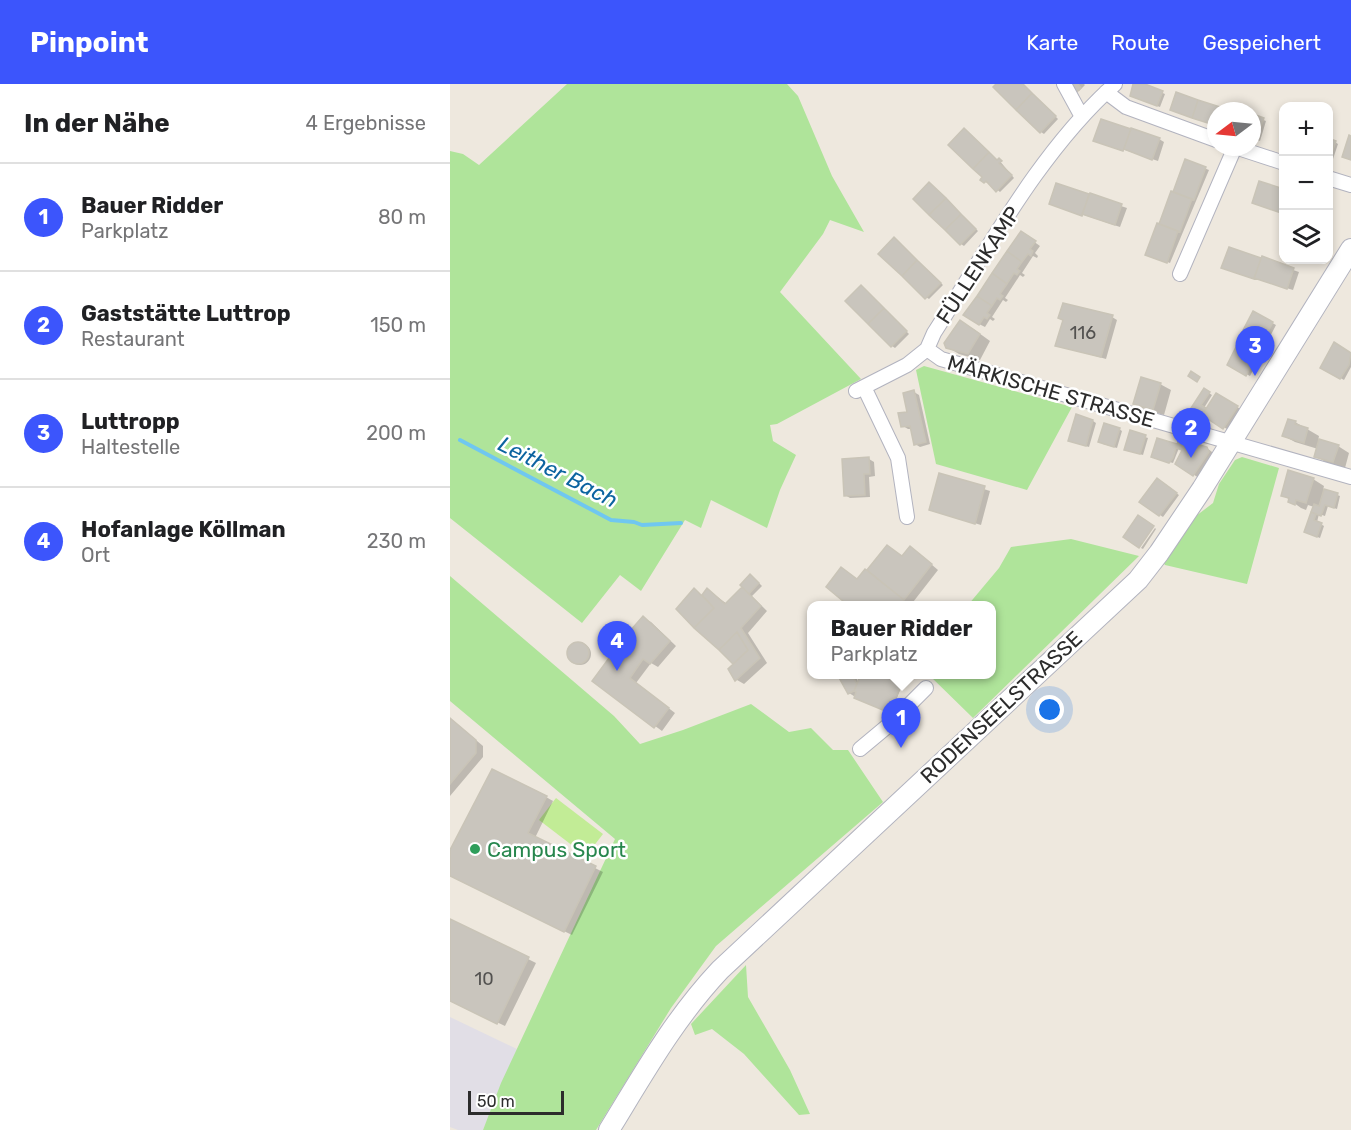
<!DOCTYPE html>
<html lang="de">
<head>
<meta charset="utf-8">
<style>
	:root { --surface:#fff; --page:#f6f6f6; --text:#202124; --muted:#757577; --line:#e0e0e0; --accent:#3c55fc }
	body { margin:0; font-family:Rubik,sans-serif; background:var(--page); color:var(--text) }
	.controls { position:absolute; right:18px; top:18px; display:grid; overflow:hidden; border-radius:12px; box-shadow:0 3px 9px #0003 }
	.controls button { width:54px; height:54px; display:grid; place-items:center; padding:0; border:0; border-bottom:2px solid var(--line); background:var(--surface); color:var(--text); font:30px sans-serif }
	.compass { position:absolute; left:757px; top:18px; width:54px; height:54px; border-radius:50%; background:var(--surface); box-shadow:0 3px 9px #0003; rotate:254deg }
	.scale { position:absolute; left:18px; bottom:15px; width:96px; box-sizing:border-box; padding-left:6px; border:3px solid #2c2c2c; border-top:0; font-size:16px; line-height:21px; white-space:nowrap; color:#2c2c2c; -webkit-text-stroke:4px #fff; paint-order:stroke }
	.you { position:absolute; left:600px; top:626px; width:21px; height:21px; margin:-15px; border:4px solid #fff; border-radius:50%; background:#1a73e8; box-shadow:0 0 0 9px #1a73e833 }
	.badge { display:grid; place-items:center; width:39px; height:39px; border-radius:50%; background:var(--accent); color:#fff; font-size:20px; font-weight:700 }
	.pin { position:absolute; translate:-50% -50px; filter:drop-shadow(0 2px 3px #0008) }
	.pin::after { content:''; position:absolute; top:32px; width:21px; height:18px; background:inherit; clip-path:polygon(0 0,100% 0,50% 100%) }
	.popup { position:absolute; left:357px; top:517px; width:189px; height:78px; box-sizing:border-box; display:grid; place-content:center; border-radius:12px; background:var(--surface); filter:drop-shadow(0 2px 4px #0005); font-size:20px; white-space:nowrap; color:var(--muted) }
	.popup b { font-size:22px; color:var(--text) }
	.popup::after { content:''; position:absolute; left:50%; top:100%; margin-left:-12px; border:12px solid transparent; border-top-color:var(--surface) }
	.list { margin:0; padding:0; list-style:none }
	h2 { display:flex; justify-content:space-between; align-items:center; height:78px; margin:0; padding:0 24px; font-size:26px }
	h2 small { font-size:20px; font-weight:400; color:var(--muted) }
	.list li { display:grid; grid-template-columns:39px 1fr auto; gap:18px; align-items:center; box-sizing:border-box; height:108px; padding:0 24px; border-top:2px solid var(--line) }
	.list b { display:block; font-size:22px; white-space:nowrap }
	.list p { margin:0; font-size:20px; white-space:nowrap; color:var(--muted) }
	.list em { font-size:20px; font-style:normal; color:var(--muted) }
	.icon { flex:none; width:33px; height:33px; fill:none; stroke:currentColor; stroke-width:2; stroke-linecap:round; stroke-linejoin:round }
	.map { position:relative; flex:none; width:901px; height:1046px; overflow:hidden }
	header { display:flex; align-items:center; gap:36px; box-sizing:border-box; height:84px; padding:0 30px; background:var(--accent); color:#fff }
	header strong { font-size:28px }
	nav { display:flex; gap:33px; margin-inline-start:auto; font-size:21px }
	main { display:flex }
	aside { flex:1; background:var(--surface) }
	.map>svg:first-child { display:block }
	.industrial { fill:#e1dee6 }
	.green { fill:#afe49a }
	.pitch { fill:#c2ec96 }
	.shadow { fill:#0003 }
	.lines { fill:none; stroke-linecap:round; stroke-linejoin:round }
	.stream { stroke:#70c7f0; stroke-width:4 }
	.building { fill:#c9c5bd; stroke:#c9c4b7; stroke-width:1.5 }
	.minor-casing { stroke:#b2b3bf; stroke-width:16 }
	.secondary-casing { stroke:#b2b3bf; stroke-width:22 }
	.minor { stroke:#fff; stroke-width:14 }
	.secondary { stroke:#fff; stroke-width:20 }
	.leisure-dot { fill:#2e9e5b; stroke:#fff; stroke-width:2 }
	.labels { text-anchor:middle; dominant-baseline:central; stroke-width:5; stroke-linejoin:round; paint-order:stroke }
	.number-label { font-size:18px; fill:#535250 }
	.street-label { font-size:21px; fill:#2c2c2c; stroke:#fff }
	.leisure-label { font-size:21px; fill:#27864d; stroke:#fff; text-anchor:start }
	.water-label { font-size:22px; font-style:italic; fill:#0c64a0; stroke:#fff }
</style>
</head>
<body>
<header>
<strong>Pinpoint</strong>
<nav><a>Karte</a><a>Route</a><a>Gespeichert</a></nav>
</header>
<main>
<aside>
<h2>In der Nähe<small>4 Ergebnisse</small></h2>
<ul class="list">
<li><span class="badge">1</span><div><b>Bauer Ridder</b><p>Parkplatz</p></div><em>80 m</em></li>
<li><span class="badge">2</span><div><b>Gaststätte Luttrop</b><p>Restaurant</p></div><em>150 m</em></li>
<li><span class="badge">3</span><div><b>Luttropp</b><p>Haltestelle</p></div><em>200 m</em></li>
<li><span class="badge">4</span><div><b>Hofanlage Köllman</b><p>Ort</p></div><em>230 m</em></li>
</ul>
</aside>
<div class="map">
<svg width="901" height="1046" viewBox="0 0 901 1046">
	<rect width="100%" height="100%" fill="#eee8de"/>
	<path class="industrial" d="M0,933l67,32 -34,81h-25l-8,-3z"/>
	<path class="green" d="M117,0h220l11,12 34,80 32,56 -34,-12 -7,14 -43,58 81,87 -84,45 -7,1 3,16 23,14 -16,35 -13,38 -56,-28 -10,28 -16,-8 -44,71 -21,-16 -38,48 -132,-105v-367l13,3 16,11z
		M474,282l148,41 -45,83 -91,-26 -20,-94z
		M792,373l37,11 -32,116 -82,-19 -2,-3 33,-46 17,-13 6,-19 16,-24z
		M621,455l68,17 -166,162 -44,-43 62,-1v-68l-23,-1 31,-37 12,-21z
		M0,492l164,140 26,28 43,-14 68,-26 38,28 22,-4 22,22h15l35,52 -167,144 -45,62 -75,122h-113l18,-47 114,-244 -165,-138z
		M296,881l2,32 42,73 20,44 -11,1 -55,-61 -32,-25 -17,6 -4,-11z"/>
	<path class="pitch" d="M106,714l47,36 -17,22 -47,-36z"/>
	<path class="shadow" d="M548,0h25l35,35 -14,15 -3,-2z
		M622,0h12l1,1 -6,6z
		M685,0h6l24,10 -5,13 -25,-9z
		M769,25l3,2h-6v15l-41,-15z
		M804,32l12,5 -6,20 -8,-3z
		M709,55l5,3 -6,19 -63,-21z
		M885,58l3,2 -5,15 -5,-2z
		M549,76l15,18 -14,14 -11,-9 -4,-1z
		M736,77l23,9 -39,93 -23,-9z
		M480,100l48,47 -14,15 -3,-2z
		M607,101l70,23 -7,19 -69,-23z
		M576,152l14,10 -5,7 3,3 -1,2 -4,-2 -11,17 3,2 -2,2 -3,-2 -15,23 3,2 -2,2 -3,-2 -11,17 3,2 -2,2 -3,-2 -5,8 -6,-3z
		M447,157l46,44 -14,14 -3,-2z
		M780,165l69,23 -6,18 -65,-20z
		M414,205l45,45 -14,14 -3,-2z
		M804,229l22,12 -26,51 -21,-11z
		M662,233l5,3 -11,39 -49,-14 7,-25z
		M522,244l18,13 -10,19 -21,-6 -12,-7z
		M885,260l16,10v13l-7,13 -22,-12z
		M710,300l11,6 -7,25 -18,-5 -11,-6z
		M755,306l7,5 -8,13 3,2 21,-9 20,13 -13,20 -42,-26z
		M464,308l5,3 11,49 -10,3 -5,-3 -3,-15h-4l-5,-3 6,-13z
		M643,337l3,2 -7,24 -16,-5z
		M845,338l24,14 -1,5 20,5 11,7 -4,15 -18,-5 -11,-7 2,-7 -23,-7 -11,-6z
		M669,345l3,2 -5,17 -14,-4z
		M695,353l3,1 -5,17 -14,-4z
		M708,356l19,6 30,2 5,4 2,3 -15,23 -22,-14 6,-13 -4,-3 -6,15 -17,-5z
		M419,375l5,3 1,14 -6,1 1,20 -20,1 -5,-3z
		M490,391l50,16 -9,34 -50,-15z
		M863,395l11,7 -1,4 17,6 -3,13 -9,-3 -3,10 -6,-2 -2,8 7,4 -4,12 -14,-6 8,-25 -6,-2 -2,5 -5,-2 -18,-13z
		M710,398l19,13 -16,22 -3,-2z
		M705,444l1,1 -13,20 -2,-1z
		M437,462l16,11 14,-5 21,18 -28,36h-58l6,-26 10,-8z
		M304,494l8,8 -10,10 15,15 -19,22 19,30 -23,21 -7,-4 -7,-11 6,-6 -41,-37 -1,-36 9,6 5,-6 19,14z
		M193,534l8,4 25,24 -18,21 -7,-4 -15,20 39,30 -13,18 -68,-50z
		M119 570a11 11 0 1 1 22 0a11 11 0 1 1-22 0Z
		M389,590h15l5,9 3,-9h29l-2,6 13,5 -11,28 -34,-15 -8,-5z
		M0,634l33,28v11l-33,39z
		M96,713l7,4 -18,37 68,34 -31,63 -122,-60v-21z
		M0,836l86,43 -31,63 -55,-26z"/>
	<g class="lines">
		<path class="stream" d="M10,356l151,80 23,2 8,3 39,-2"/>
	</g>
	<path class="building" d="M546,0h27l9,9 -16,17 -23,-23z
		M620,0h8l3,4 -4,4z
		M683,0h12l18,7 -6,15 -27,-10z
		M726,8l22,8 -6,18 -22,-8z
		M582,9l24,23 -16,17 -24,-23z
		M748,16l22,7 -2,4h-2l-2,14 -22,-7z
		M803,30l11,4 -8,22 -4,-1z
		M651,35l30,10 -8,22 -30,-10z
		M514,44l25,24 -16,17 -25,-24z
		M681,44l29,10 -8,22 -28,-11z
		M899,51l2,1v24l-9,-3z
		M878,54l8,3 -6,17h-2z
		M539,68l8,8 2,-2 3,3 -3,2 13,12 -16,17 -10,-11 -2,2 -4,-3 2,-3 -9,-8z
		M735,75l21,8 -12,33 -21,-8z
		M809,97l25,8v25l-32,-11z
		M479,98l17,16 -17,17 -16,-16z
		M606,99l33,11 -7,22 -33,-12z
		M721,107l21,8 -12,33 -21,-8z
		M640,109l32,11 -7,21 -33,-11z
		M496,114l15,16 -16,16 -16,-15z
		M511,130l15,15 -16,16 -15,-15z
		M707,139l21,8 -11,32 -22,-8z
		M571,147l15,10 -6,8 3,2 -2,5 -3,-2 -6,8 -15,-11z
		M444,153l23,23 -15,16 -24,-22z
		M779,163l32,11 -7,21 -33,-11z
		M557,167l15,11 -5,7 3,2 -3,4 -3,-2 -7,11 -15,-11z
		M812,172l32,12 -7,21 -33,-11z
		M467,176l24,23 -16,16 -23,-23z
		M542,189l15,11 -7,10 3,2 -3,4 -3,-2 -5,8 -15,-10z
		M411,201l23,23 -16,16 -23,-23z
		M527,212l15,10 -5,7 3,2 -3,4 -3,-2 -5,8 -16,-10z
		M613,219l50,12 -12,42 -46,-11 8,-26 -5,-2z
		M434,224l23,23 -16,16 -23,-23z
		M803,227l20,11 -14,27 -20,-11z
		M510,236l20,14 -12,20 -22,-6 -2,-5z
		M790,255l20,10 -14,27 -19,-11z
		M884,258l17,11 -2,12 -9,14 -20,-11z
		M741,287l9,6 -3,5 -9,-6z
		M691,293l20,6 -8,27 -20,-6z
		M754,304l6,4 -9,13 5,3 -4,7 -11,-7z
		M464,306l12,52 -12,3 -4,-19 -9,1 -3,-14 9,-1 -4,-19z
		M766,309l22,13 -15,23 -21,-14z
		M626,330l17,6 -7,26 -18,-5z
		M838,335l8,2 -1,3 13,4 -4,15 -22,-7z
		M654,339l16,5 -6,19 -16,-5z
		M680,346l16,5 -6,19 -16,-4z
		M707,354l20,6 -4,14 -4,5 -18,-6z
		M729,355l28,8 2,5 -16,24 -18,-12 7,-14 -6,-2z
		M869,355l20,6 -6,17 -19,-5z
		M419,373l1,17h-6l1,21 -21,1 -2,-37z
		M838,386l26,8 -8,25 -10,-3 -1,5 -7,-3 1,-4 -8,-2z
		M489,389l46,13 -10,38 -46,-14z
		M707,394l20,15 -18,23 -20,-14z
		M874,405l14,4 -4,15 -9,-3 -4,11 -10,-4 3,-8 5,2z
		M861,428l5,2 -2,6 8,3 -5,14 -13,-5z
		M688,431l16,11 -15,22 -16,-11z
		M437,461l15,11 8,-10 22,18 -28,36 -37,-30z
		M391,483l16,12 8,-10 39,31 -4,6h-51l-23,-19z
		M300,490l9,9 -10,11 -9,-9z
		M292,503l19,19 -20,22 19,30 -25,23 -7,-12 20,-19 -11,-18 -18,18 -25,-22 20,-20 -12,-13 5,-7 18,16z
		M244,504l20,20 -20,20 -18,-19z
		M193,532l27,25 -20,23 -7,-5 -13,19 39,30 -15,20 -62,-47 31,-42z
		M287,548l11,18 -15,14 -14,-14z
		M117 569a11 11 0 1 1 22 0a11 11 0 1 1-22 0Z
		M387,590h14l6,10 -3,7 -6,3z
		M411,590h29l-2,4 14,5 -12,30 -36,-15 2,-6 -2,-1z
		M0,634l26,22v13l-26,31z
		M42,685l55,27 -19,37 68,33 -32,66 -114,-56v-26z
		M0,835l79,38 -32,67 -47,-23z"/>
	<g class="lines">
		<defs>
			<path id="minor" d="M614,0l18,33
				M656,8l20,15 90,33
				M785,63l49,16
				M878,94l23,7
				M730,190l55,-127
				M477,265l14,10 410,118
				M414,303l34,71 9,59
				M406,307l51,-26 20,-16 7,-16c54,-84 106,-182 181,-249
				M410,665l30,-25 36,-36"/>
			<path id="secondary" d="M159,1046c35,-57 65,-111 111,-160l418,-390 21,-27 43,-64 149,-240"/>
		</defs>
		<use href="#minor" class="minor-casing"/>
		<use href="#secondary" class="secondary-casing"/>
		<use href="#minor" class="minor"/>
		<use href="#secondary" class="secondary"/>
	</g>
	<circle class="leisure-dot" cx="25" cy="765" r="6"/>
	<g class="labels">
		<g class="number-label">
			<text x="633" y="249">116</text>
			<text x="34" y="895">10</text>
		</g>
		<g class="street-label">
			<text transform="translate(528 181) rotate(-57)">FÜLLENKAMP</text>
			<text transform="translate(601 307) rotate(16)">MÄRKISCHE STRASSE</text>
			<text transform="translate(551 623) rotate(-43)">RODENSEELSTRASSE</text>
		</g>
		<g class="leisure-label">
			<text x="37" y="765">Campus Sport</text>
		</g>
		<g class="water-label">
			<text transform="translate(108 388) rotate(27)">Leither Bach</text>
		</g>
	</g>
</svg>
<div class="controls">
<button>+</button>
<button>−</button>
<button><svg class="icon" aria-label="layers" viewBox="0 0 24 24"><path d="M12 4l9 5-9 5-9-5zM3 14l9 5 9-5"/></svg></button>
</div>
<svg class="compass" viewBox="-18 -18 36 36"><path d="M0-13l5 13h-10z" fill="#e53935"/><path d="M0 13l5-13h-10z" fill="#757577"/></svg>
<div class="scale">50 m</div>
<div class="you"></div>
<div class="pin badge" style="left:451px;top:664px">1</div>
<div class="popup"><b>Bauer Ridder</b>Parkplatz</div>
<div class="pin badge" style="left:741px;top:374px">2</div>
<div class="pin badge" style="left:805px;top:292px">3</div>
<div class="pin badge" style="left:167px;top:587px">4</div>
</div>
</main>
</body>
</html>
